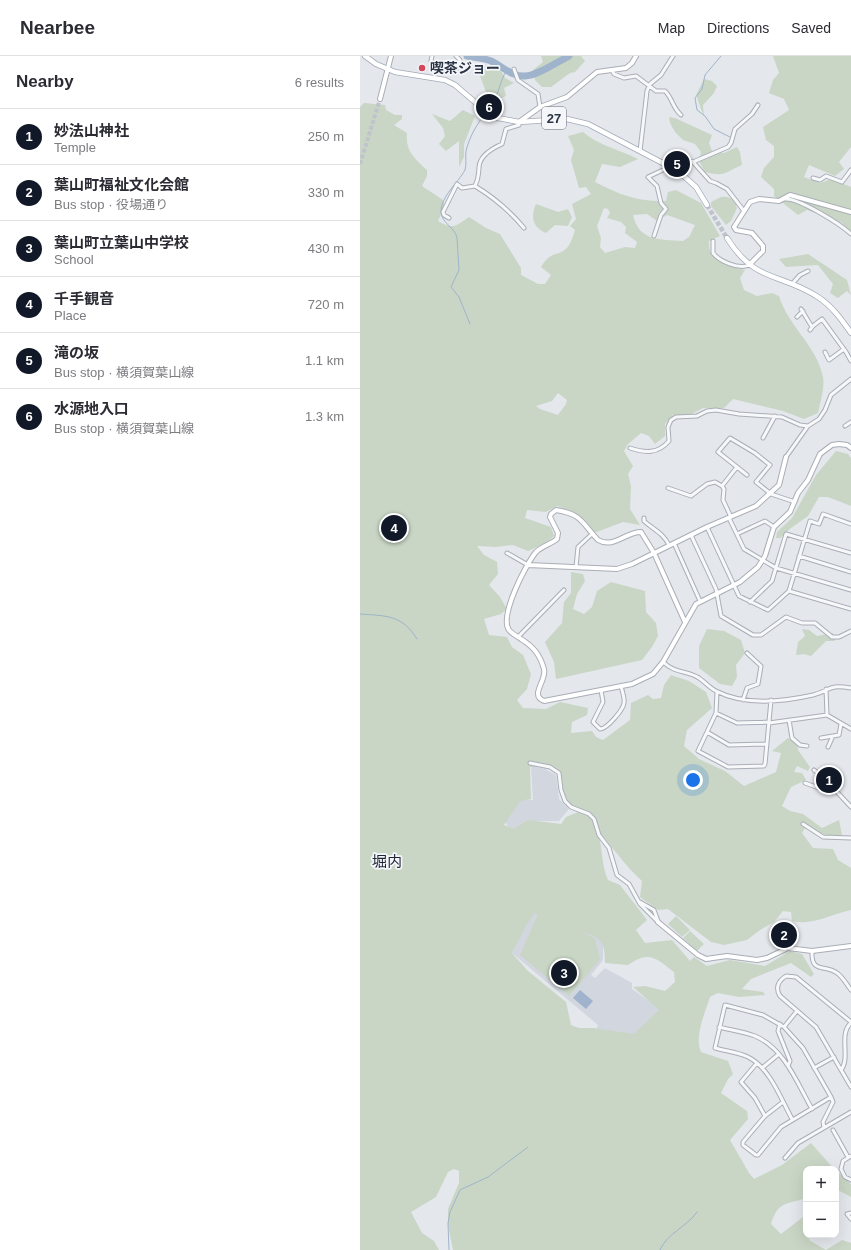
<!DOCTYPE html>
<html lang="en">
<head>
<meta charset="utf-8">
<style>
	:root { --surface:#fff; --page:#f7f7f7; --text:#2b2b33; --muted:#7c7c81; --line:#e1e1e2; --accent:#111827 }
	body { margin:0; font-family:Helvetica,"Noto Sans JP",sans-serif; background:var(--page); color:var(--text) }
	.controls { position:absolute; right:12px; bottom:12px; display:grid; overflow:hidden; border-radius:8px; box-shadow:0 4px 16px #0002 }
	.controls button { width:36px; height:36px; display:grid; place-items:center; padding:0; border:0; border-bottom:1px solid var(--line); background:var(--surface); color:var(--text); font:20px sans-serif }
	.you { position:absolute; left:333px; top:724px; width:14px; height:14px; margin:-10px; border:3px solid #fff; border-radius:50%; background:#1a73e8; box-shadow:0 0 0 6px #1a73e833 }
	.badge { display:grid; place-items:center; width:26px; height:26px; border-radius:50%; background:var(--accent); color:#fff; font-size:13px; font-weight:700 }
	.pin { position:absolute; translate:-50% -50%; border:2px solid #fff; box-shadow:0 1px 4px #0006 }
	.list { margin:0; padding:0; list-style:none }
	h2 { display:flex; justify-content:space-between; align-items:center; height:52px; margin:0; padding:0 16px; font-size:17px }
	h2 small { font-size:13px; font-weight:400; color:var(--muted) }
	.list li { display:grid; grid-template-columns:26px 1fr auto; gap:12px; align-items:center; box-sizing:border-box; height:56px; padding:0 16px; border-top:1px solid var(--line) }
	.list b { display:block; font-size:15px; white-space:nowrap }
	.list p { margin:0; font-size:13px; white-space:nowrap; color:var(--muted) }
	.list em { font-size:13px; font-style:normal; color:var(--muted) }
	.map { position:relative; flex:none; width:491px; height:1194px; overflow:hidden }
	header { display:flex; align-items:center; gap:24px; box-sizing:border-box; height:56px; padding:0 20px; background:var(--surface); border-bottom:1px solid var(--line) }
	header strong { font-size:19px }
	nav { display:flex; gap:22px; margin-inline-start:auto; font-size:14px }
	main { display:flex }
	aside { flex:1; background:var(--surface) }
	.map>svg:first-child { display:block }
	.built { fill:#d2d6de }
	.green { fill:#c9d6c5; fill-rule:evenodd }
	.water { fill:#9fb4cc }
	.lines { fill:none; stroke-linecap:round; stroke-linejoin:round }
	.stream { stroke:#9fb4cc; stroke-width:1 }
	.river { stroke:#9fb4cc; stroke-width:7 }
	.secondary-tunnel { stroke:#bfc3cb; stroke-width:4; stroke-dasharray:4 2; stroke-linecap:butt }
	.primary-tunnel { stroke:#bfc3cb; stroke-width:4.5; stroke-dasharray:4.5 2; stroke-linecap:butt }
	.street-casing { stroke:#a9aeb7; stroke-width:5 }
	.secondary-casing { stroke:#a9aeb7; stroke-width:6 }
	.primary-casing { stroke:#a3abb8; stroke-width:6 }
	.street { stroke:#f7f8fa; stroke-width:3 }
	.secondary { stroke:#fff; stroke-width:4 }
	.primary { stroke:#fff; stroke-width:4.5 }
	.poi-dot { fill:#d1495b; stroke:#f4f6f9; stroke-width:1.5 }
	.labels { text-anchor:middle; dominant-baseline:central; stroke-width:3.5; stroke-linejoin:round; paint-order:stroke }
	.shield { fill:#f4f6f9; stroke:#676e7b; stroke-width:1 }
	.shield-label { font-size:13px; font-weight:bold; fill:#2b3445 }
	.poi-label { font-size:14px; font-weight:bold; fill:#2b3445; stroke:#f4f6f9; text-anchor:start }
	.neighbourhood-label { font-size:15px; fill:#1d2536; stroke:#f4f6f9 }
</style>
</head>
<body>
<header>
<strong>Nearbee</strong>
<nav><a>Map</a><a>Directions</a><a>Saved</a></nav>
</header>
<main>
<aside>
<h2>Nearby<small>6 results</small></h2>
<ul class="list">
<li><span class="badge">1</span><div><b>妙法山神社</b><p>Temple</p></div><em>250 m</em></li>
<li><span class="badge">2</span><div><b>葉山町福祉文化会館</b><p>Bus stop · 役場通り</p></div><em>330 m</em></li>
<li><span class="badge">3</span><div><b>葉山町立葉山中学校</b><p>School</p></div><em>430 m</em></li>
<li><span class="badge">4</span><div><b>千手観音</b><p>Place</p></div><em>720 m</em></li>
<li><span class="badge">5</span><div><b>滝の坂</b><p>Bus stop · 横須賀葉山線</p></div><em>1.1 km</em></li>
<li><span class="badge">6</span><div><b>水源地入口</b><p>Bus stop · 横須賀葉山線</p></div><em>1.3 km</em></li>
</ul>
</aside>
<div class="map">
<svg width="491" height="1194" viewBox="0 0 491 1194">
	<rect width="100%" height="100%" fill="#e4e7ec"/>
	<path class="built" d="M171,710l14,3 11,6 3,24 10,10 -10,12h-26l-22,10 -7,-11 14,-21 15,1z
		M173,852l70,27v25l-12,15 4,3 10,-10 27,15v6l32,23 -23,23h-47l4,-10 -86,-72z"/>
	<path class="green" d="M181,0h40l4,5 -10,11 -5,1 -19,14h-9l-7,-7 -2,-10 10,-8z
		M413,0h78v91l-12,15 5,7 -9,7 -26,-11 -5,12 16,6 11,-4 20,8v47l-9,-11 -35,-13 -9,5 -24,-19v-7l-13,-12 3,-9 10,-11v-11l-8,-6 -3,-13 26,-17 -5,-11 -15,-6 4,-13 6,-7z
		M125,9c10,2 16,3 20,13l9,5 -10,5 2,8 -16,7 -11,-30z
		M344,23l8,2 5,5 -3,7 -11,12 1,12 -8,-22z
		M4,47l21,2 1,5 9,5h7v4l-8,6 13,8c-2,18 8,26 20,37v6l-5,10 21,14 2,6 -7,15c15,9 18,5 31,-4l17,11 14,6 21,34v7l17,9h7l6,-9 -10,-8c10,-17 17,-10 26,-19 4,-5 6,-12 8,-18l-5,-4 6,-7 -4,-15 19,-10 -5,-7 -7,1 -8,-28 3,-10 -6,-14 15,-4c15,13 37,18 55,27l-18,8 -18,-3 -7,18c25,13 43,20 71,19l2,-9 8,-2 25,13 19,33 -11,5c-2,21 19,24 36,29l-5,8 4,12 13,6 15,-3 7,3c9,30 38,50 44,81 2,11 -3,26 -5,36l-14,6 -21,-8 -50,-12 -9,9h-21l-13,7h-17l-8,9v12l-10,8 -6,-8 -8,-3 -13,11 -4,7 9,15 -5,8 3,12 -1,23 10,16 -17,-3 -29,11c-11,-16 -18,-21 -37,-27l-11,6 -19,-2 -2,8 26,9 3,9 -9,8 -17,7 -15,-6 -18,2 -18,-1 7,9 13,7 1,12 -9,11 11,12 7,12 -6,5 -17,5 5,16 18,2 5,10 11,8 8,19 -4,15 -10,11 6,8 23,1 14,-7 28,6 -1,7 -15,7 -1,11 21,-2 4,6 7,3 27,-20 1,-17 17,-8 5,4 8,-1 3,-13 7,-10 18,6 17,11 6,16 -25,22 -3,16 15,13 26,12 19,15 32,-14 5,-19 -9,-2 16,-13 9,6 1,6 12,17 -2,4 -11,-5 -3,6 8,1 4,7 -15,7 -9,19 8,5 13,3 19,14 17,-8 3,15c-15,4 -21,-4 -37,-7l-3,5 11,15 20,1 5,11 13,8v42c-19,4 -39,16 -59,11l-1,-9 -8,-1 -9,11 -14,8 -13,10 -23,5 -13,-3 -43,-33 -10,1 -18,-13 2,-16c-16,-14 -27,-31 -41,-47h-3c5,15 3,31 10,46l12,5 27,35 -11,10 9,13 27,-3 18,21 4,-4 13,9 23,-6 35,6 25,-15 12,3 12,20 -3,3 -20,-14 -40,16 -9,10 21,3 2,3 -26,2 -21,-4 -8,4c-5,16 -16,39 -9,55l27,9 5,13 -5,5 -7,14 26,18 1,8 -18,21 19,33 5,6 28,-14 29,-22 23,26h-28v29c-20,7 -28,3 -35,26l10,10 22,-17h3v18h5l-2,5 17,10 16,-10 9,3v7h-398l-5,-25v-16l11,-26v-12l-5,-2 -6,3 -12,25 -25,15 11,21 12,8 5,9h-79v-1143zM244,152l4,1 2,4 -3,5 14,4 5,5 -1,6 12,9 -2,6 -10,-1 -20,6 -5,-6 1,-9 -4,-12zM287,158l10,7 10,-6 28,10 -6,12 -6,4c-23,-2 -44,1 -50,-26zM198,337l9,7 -1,4 -8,11 -18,-6 -4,-3 16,-5zM170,711h23l5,8 5,26 20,9 -17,7 -5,7 -33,-4 -14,9 -10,-4 16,-24 11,-2zM175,857l3,1 -18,41 49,41 31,-37 -5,-20 -14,-8c20,7 24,10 24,32l23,2c21,-15 28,-7 46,7l1,10 -10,9 -20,-5 -12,1 26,23 -25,24 -41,-6h-14l-8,-3 -5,-23 -38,-31 -16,-18 15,-29z
		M103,54l12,6 -11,28v13l-5,10v-26l-13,10 -7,-7 6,-8 -2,-8 -11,-14 18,7z
		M309,61l6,1 37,17 -3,8 3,8 12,2 13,-6 3,5 2,13c-19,8 -16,12 -37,7l-6,-11 2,-9 -6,-8 -12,-4 -8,-8 -5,-9z
		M361,141c9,-1 13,2 16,11l-6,13 -5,4 -15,-19v-4z
		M176,148l22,8 10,-3 4,8 -4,9 -13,-1 -9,8c-13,-6 -16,-15 -10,-29z
		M448,198l39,26 4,15 -4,-4 -9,7 -8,-5 3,-9 -15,-19 -32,2 -7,-8z
		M476,395l12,3 3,4v48l-23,-9h-9l-11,19 -17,12 -11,10h-4l1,-6 15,-14 24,-43z
		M211,516l12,2 2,7 -8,13 -4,15 11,5 8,-7 5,-16 14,-9 34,9 1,21 10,11 2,13 -6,11 -10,13 -86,19 -2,-17 -9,-20 17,-19 2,-21 7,-9z
		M347,573l17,2 17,9 4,13 -9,12 1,12 -5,9 -12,-2 -21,-16v-22z
		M442,573l7,1 8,6 16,-3 2,8h-9l-15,15 -7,-2 -8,1 2,-13 7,-6z
		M316,860l14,14 -8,7 -14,-13z
		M330,875l14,13 -7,7 -14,-13z
		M476,1114l15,14v13l-15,-8z"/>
	<path class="water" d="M220,934l13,11 -7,8 -13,-11z"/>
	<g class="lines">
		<path class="stream" d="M361,0l-16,19 -3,14 -7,9 2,12 8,6 9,13 16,8
			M128,55c11,-12 10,-28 19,-41
			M110,268l-11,-27 -8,-10 8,-17 -2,-32c-2,-11 -15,-14 -16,-26 0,-16 17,-29 24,-42 2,-6 0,-13 1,-19 3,-13 11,-28 20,-38
			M0,558c25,2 42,0 57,25
			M89,1194l-1,-27 2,-11 10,-22 28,-13 40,-30
			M300,1194c7,-17 27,-23 37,-38"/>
		<path class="river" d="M107,0c9,2 16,2 24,5 11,5 21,16 34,15 12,0 32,-14 44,-20"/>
		<path class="secondary-tunnel" d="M0,108l20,-65"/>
		<path class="primary-tunnel" d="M347,149l20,33"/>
		<defs>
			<path id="street" d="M72,0l-1,5 8,8 16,3 5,-12 -4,-4
				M154,13l4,11 20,14 2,13
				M252,14l2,4 10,4 12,-2 20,15h9c8,8 7,16 16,24
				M159,66v3l-13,4 -4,15c-9,4 -23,12 -23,24 -1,9 0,10 -4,18 18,11 35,25 49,42
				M280,95l7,-60 3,-7 11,-9 12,-19
				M333,106l35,-15 3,-4 4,-14 17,-15 6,-9
				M453,122l7,2 6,-4 16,6 9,-12
				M425,143c14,-1 55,25 66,35
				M89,162l-5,-3 -1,-3 14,-28 5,4 13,-2
				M294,180l7,-21 5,-6 -5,-6 -4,-17 -9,-9 17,-8 13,-12 15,5 17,19 6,2 11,6 17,22
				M353,185v12c6,8 26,17 36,12
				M432,228l8,-9 8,-4
				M441,253l11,18
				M437,261l6,-6
				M450,274l3,-4 9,-7 24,33 5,9
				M465,296l4,8 15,-11
				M485,370l6,-4
				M403,382l12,-22
				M270,392c15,5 28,6 39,-7l-1,-14 3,-7 5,-3 21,-1 10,-5 9,-1 23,4 43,3 18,8 8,1
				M426,401l22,-31 11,-7 6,-9 6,-15 20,-16
				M377,411l-19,-15 12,-14 25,15 15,12 -14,17 15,12 24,8
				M308,432l23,8 16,-12 8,-2 7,4
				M371,461l-8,-17 1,-11 -2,-3 15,-19 10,8
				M284,462v3c10,9 19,12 25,24
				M369,462l15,31 32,19 75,22
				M347,471l32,69 29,14 21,-19 21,-70 9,3 4,-10 28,10
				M377,478l28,-13 9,6
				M331,479l25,54 5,27 32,19h8l25,-18 16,6h13l17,14h7l12,-6
				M314,487l26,58
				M147,497l21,12
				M439,500l52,16
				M216,511l2,-20 14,-13
				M429,535l62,18
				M390,546l22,-21 14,-47 65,19
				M158,581l46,-47
				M303,606c13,12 23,8 36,16 6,4 11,10 17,13 29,15 66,11 97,4 19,-5 14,-11 38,-7
				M241,634l2,12 -10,20 7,7c7,0 23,-19 24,-26 1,-5 -2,-12 -3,-17
				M357,636l-1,21 -18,38 30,16 36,-1 1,-2 6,-64
				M383,644l4,-12 11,-4 3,-18 -14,-13
				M356,657l21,10 32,-1
				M467,659l24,14
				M429,664l3,18 8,7 7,1
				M409,667l58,-8 -1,-26
				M347,676l22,13 38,-1
				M461,682l18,-3 2,-11
				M468,691l5,-11
				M170,707l20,4 9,6 2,17 4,11 6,6 18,7 5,5 5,16 10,13 8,27 12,9 11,20 18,18
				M454,714l9,7 28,30
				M445,727l14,5 11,-3
				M443,768l20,13 28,1
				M280,846l14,8 4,11
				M452,895c-1,23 12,13 25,22 6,4 10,12 14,17
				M491,966l-55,-45 -10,-1c-8,5 -11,12 -6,20l36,31 35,60
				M420,968l-2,7 12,30 -2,5
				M359,971c12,3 25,5 36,9 30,13 42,47 57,73
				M424,971l-21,-12 -38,-10 -10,43c10,3 22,4 33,9 22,11 33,42 44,62
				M397,1007l-16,19 14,16 10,18
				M402,1012l17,-14
				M454,1012l20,-11
				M481,1014c10,-12 -3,-36 10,-47
				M423,1046l-18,14 -22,26v3l13,10h2l23,-28 50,-30 -28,-49 -19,-21 13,-16
				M464,1071l-1,-5 10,-20 -2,-5
				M473,1074l15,27
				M491,1100l-8,5 -2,8 4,8 6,3
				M425,1102l13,-15 53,-31
				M491,1157l-4,1 4,5"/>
			<path id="secondary" d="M20,43l11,-43
				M159,66l21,-15 27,-10 30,-25 29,-4 6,-5 4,-7
				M389,209l14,-14v-5l-11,-13 -16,-3 -2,-3 16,-25 9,-3 20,2 11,-6 61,17
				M168,509l89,4 15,-5 75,-37 49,-21 23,-21 7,-28
				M325,566l-31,-69 -13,-21c-16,0 -27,17 -43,8 -16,-17 -16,-26 -42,-30l-5,4 -1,3 8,16 -1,6c-6,5 -15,7 -21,13 -10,12 -37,64 -27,78 3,4 8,6 12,9 13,8 19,16 23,30 3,12 -15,26 0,32l88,-17 21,-10 10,-12 33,-58 44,-22 18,-15 7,-11 9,-29 16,-15 8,-19 10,-13 12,-26 12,-9 7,-1 8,1 4,3
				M298,866l40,33 8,4 21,-3 30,4 10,-2 21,-10 24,3 39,-5"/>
			<path id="primary" d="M5,0l11,8 19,8 50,8 10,5 34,29 9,4 21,4 48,-3 21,5 90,47 18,16 11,18
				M367,182c29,46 53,34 91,59 14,9 24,23 33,36"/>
		</defs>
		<use href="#street" class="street-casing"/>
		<use href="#secondary" class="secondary-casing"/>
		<use href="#primary" class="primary-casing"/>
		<use href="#street" class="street"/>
		<use href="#secondary" class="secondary"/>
		<use href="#primary" class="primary"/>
	</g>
	<circle class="poi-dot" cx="62" cy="12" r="4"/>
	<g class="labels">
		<rect class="shield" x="182" y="51" width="24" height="22" rx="3"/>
		<g class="shield-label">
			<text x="194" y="62">27</text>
		</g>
		<g class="poi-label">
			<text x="70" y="12">喫茶ジョー</text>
		</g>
		<g class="neighbourhood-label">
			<text x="27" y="805">堀内</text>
		</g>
	</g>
</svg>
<div class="controls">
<button>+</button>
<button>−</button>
</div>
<div class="you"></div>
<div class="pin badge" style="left:469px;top:724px">1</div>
<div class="pin badge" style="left:424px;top:879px">2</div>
<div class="pin badge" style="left:204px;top:917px">3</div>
<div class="pin badge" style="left:34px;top:472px">4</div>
<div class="pin badge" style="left:317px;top:108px">5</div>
<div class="pin badge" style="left:129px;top:51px">6</div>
</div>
</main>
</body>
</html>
